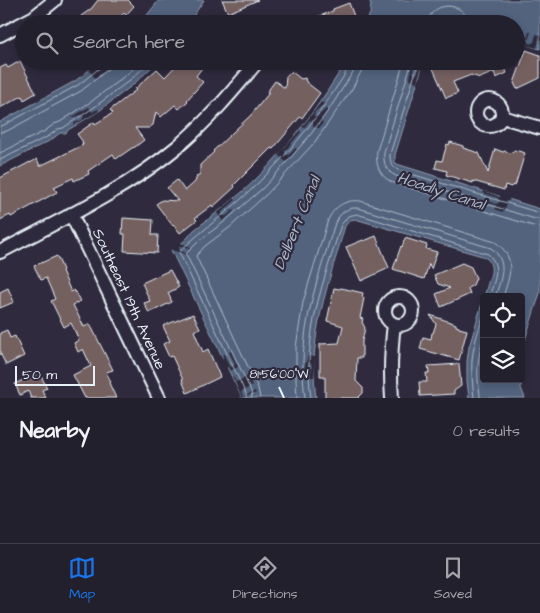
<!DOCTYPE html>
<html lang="en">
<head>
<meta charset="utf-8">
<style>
	:root { --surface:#23202e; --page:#2b2836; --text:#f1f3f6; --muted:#a3a3aa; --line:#403e4a; --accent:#1a73e8 }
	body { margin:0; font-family:"Architects Daughter",sans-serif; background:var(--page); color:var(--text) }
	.controls { position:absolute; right:15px; bottom:15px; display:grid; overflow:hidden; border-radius:5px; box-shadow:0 2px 8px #0003 }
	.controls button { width:45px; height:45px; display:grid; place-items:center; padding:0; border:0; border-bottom:1px solid var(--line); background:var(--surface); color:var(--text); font:25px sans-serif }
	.scale { position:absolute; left:15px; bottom:12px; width:80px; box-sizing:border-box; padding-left:5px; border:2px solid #e8f1f8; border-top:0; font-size:14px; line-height:18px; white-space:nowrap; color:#e8f1f8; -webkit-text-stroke:4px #2f2a3d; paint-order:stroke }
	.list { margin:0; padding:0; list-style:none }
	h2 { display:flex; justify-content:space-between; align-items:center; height:65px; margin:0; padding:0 20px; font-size:21px }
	h2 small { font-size:16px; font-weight:400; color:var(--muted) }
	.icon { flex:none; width:28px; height:28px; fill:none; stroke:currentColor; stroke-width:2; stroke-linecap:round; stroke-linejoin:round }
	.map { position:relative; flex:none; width:540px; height:398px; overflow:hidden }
	.search { position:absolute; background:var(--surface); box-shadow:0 2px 8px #0003; left:15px; right:15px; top:15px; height:55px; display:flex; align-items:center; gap:12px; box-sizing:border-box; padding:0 18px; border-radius:28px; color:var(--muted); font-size:19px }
	.sheet { height:145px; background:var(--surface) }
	nav { display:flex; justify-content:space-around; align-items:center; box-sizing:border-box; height:70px; border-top:1px solid var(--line); background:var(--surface); font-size:14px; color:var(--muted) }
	nav a { display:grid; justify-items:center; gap:2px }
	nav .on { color:var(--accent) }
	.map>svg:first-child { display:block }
	.water { fill:#53647e; stroke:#8f9caf }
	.pier { fill:#2f2a3d }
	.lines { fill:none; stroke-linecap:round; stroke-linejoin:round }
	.shore { stroke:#acb9c7; stroke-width:1 }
	.building { fill:#756061; stroke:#e8f1f8 }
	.street-casing { stroke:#e8f1f8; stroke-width:16 }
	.street { stroke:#2f2a3d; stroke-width:12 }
	.ticks { fill:none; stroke:#e8f1f8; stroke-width:2 }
	.labels { text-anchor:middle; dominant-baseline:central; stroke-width:4.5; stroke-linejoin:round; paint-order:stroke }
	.street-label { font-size:15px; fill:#e8f1f8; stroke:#2f2a3d }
	.water-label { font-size:16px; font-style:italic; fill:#acb9c7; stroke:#2f2a3d }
	.ticks-label { font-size:12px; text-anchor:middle; fill:#e8f1f8; stroke:#2f2a3d; stroke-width:4.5; stroke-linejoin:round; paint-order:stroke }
</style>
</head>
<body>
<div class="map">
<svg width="540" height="398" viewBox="0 0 540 398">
	<rect width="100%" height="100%" fill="#2f2a3d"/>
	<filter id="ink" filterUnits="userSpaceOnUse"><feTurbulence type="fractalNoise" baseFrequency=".02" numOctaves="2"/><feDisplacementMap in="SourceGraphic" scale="10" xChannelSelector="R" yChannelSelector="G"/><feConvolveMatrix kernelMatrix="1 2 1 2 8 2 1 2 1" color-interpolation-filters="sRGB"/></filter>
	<g filter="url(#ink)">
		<path class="water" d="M159,0h45l-16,24h-48z
			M369,0h171v49l-24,-7v-18h-59c-7,-2 -13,-4 -19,0h-73l5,-10 1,-10z
			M101,61h57l-24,23 -35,27 -31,19 -2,3h-6l-9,7 -51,26v-44l75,-41z
			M346,61h78l-29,94v8l5,2 140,44v84l-16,50 -3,19v-65h-37v82h37v9l4,10h-56l-2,-17v-20l2,-14 22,-74c1,-8 -1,-14 -9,-17l-127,-37 -5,1 -5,6c-11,40 -26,80 -30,121 -2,17 -1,34 1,51h-74l-71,-148c4,-3 9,-5 13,-9 4,-3 6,-7 10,-11 21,-16 43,-32 62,-51 35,-35 65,-75 90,-118z"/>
		<path class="pier" d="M529,32h2l-3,8 2,4 4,-2 2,-8 4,1 -3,13 -12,-3z
			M101,61h3l-5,3 -2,4 4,1 10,-6 1,2 -17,13 -6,-8z
			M413,61v11l2,4 3,-4 2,-10 3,1 -6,19 -7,-2 2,-18z
			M321,102l3,2 -9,8 -1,4h4l9,-8 1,2 -7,10 2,3 -4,5h-2l-4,-2v-4l-3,-2 -6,8 -2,-1z
			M89,107l3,5 6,-3 1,2 -24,14 -1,-2 8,-3 2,-4 -3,-1 -9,3v-1z
			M300,130l1,2 -16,19v4h4l6,-7 2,1 -11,13 -8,-7z
			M484,191l16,6 1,-3 9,3 -1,4h-3l1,2 -2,7 -3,2 -7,-3 1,-4 -8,-2 1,-2 7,3 4,-2 -2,-4 -15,-5z
			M235,198l1,2 -14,12v4h4l7,-6 1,1 -11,10 -6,-8z
			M178,242l13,5v2l-9,-3 -3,1 1,4 9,3 -1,1 -17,-5 3,-4z
			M231,351l7,16 -8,4 -2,-4 -2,1 -5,-9 2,-1 -1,-3 2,-1 5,12 4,1 2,-3 -6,-12z
			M308,356l7,1 -1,20h-4l2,-10 -1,-4 -4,3 -2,10 -3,-1z
			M232,376h1l3,6 12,-6 4,10 -11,6 2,5 12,-6 1,2 -14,5z"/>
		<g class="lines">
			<path class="shore" d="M428,24c1,-24 39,-24 40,0
				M404,61l-27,90c-2,15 3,26 17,32l139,43 7,1
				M412,61l-28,91c-1,12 2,19 12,24l139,43h5
				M419,61l-29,93c0,8 1,12 8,16l142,43
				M0,126l4,-1 74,-40 23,-18 2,-6
				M0,132l7,-1 74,-40 25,-20 3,-4v-6
				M0,153l45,-22 9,-7 6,-2 32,-21 34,-26 16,-14
				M0,160l49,-24 9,-7 5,-1 33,-22 34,-26 21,-19
				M246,398v-4l-67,-142c25,-24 55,-44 80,-70 27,-26 52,-56 73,-88 5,-8 17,-23 18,-33
				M252,398l-1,-7 -65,-137 14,-14 24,-18 39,-34 24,-26 24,-28 19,-26 25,-39 1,-8
				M260,398l-2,-10 -62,-132 9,-10 24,-18 39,-35 46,-50 38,-54 10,-19 2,-9
				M297,398l-1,-18v-33l7,-45 25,-82c6,-13 17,-21 32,-19l135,41c22,15 15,33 8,55
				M305,398c-2,-17 -3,-34 -1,-51 3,-42 19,-84 31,-124 5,-10 12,-16 23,-15l133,40c18,14 10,30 4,49
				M311,398c-2,-16 -3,-33 -1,-50 3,-42 19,-83 31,-123l7,-9 9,-2 131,40c14,13 6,27 1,43
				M474,398c-1,-12 -3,-24 -2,-37 1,-16 7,-32 12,-47
				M480,398c0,-6 -1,-11 -2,-17 -1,-16 1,-30 6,-45"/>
		</g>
		<path class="building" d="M98,0h30l6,6 -8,9 -2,-2 -11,11h-32v-8l10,-7z
			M222,0h36l-30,13z
			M349,3l8,21h-56v-1l32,-12v-2z
			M526,50l14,5v23l-23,11 -3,-6z
			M20,61l16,32 -12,7 -2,-4 -22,12v-40l6,-3 2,3z
			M180,61h27l-11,15 7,6 -16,18 1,1 -9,8 -4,-4 -14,12 -5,-5 -3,13 -4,3h-14l9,12 -9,7 -3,1 -16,11 -3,-5 -25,17 1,3 -15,7 -1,-3 -19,9 3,5 -46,25 -1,-2 -10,5v-42l30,-16v1l7,-4 3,7 43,-21 -1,-3h1l-6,-8 17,-12 1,2 18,-11 -3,-3 26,-20 -1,-1 22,-20 8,8z
			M431,61h71l5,12 -11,5 -2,-6 -14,6 -9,-3 -18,7 5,11 -12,5 -14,-32 1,-1z
			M292,72l9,7 4,-1 1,4 14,11 -18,25 -2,-1 -27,32 -2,-1 -37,37 1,2 -22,20 -1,-2 -17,13 2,2 -17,13 -6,-8 -1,1 -17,-22 6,-4 16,1 -11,-13 10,-8 8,11 10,-9 2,-6 3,-2v-9l14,-13 -1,-1 38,-36 18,-22 -2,-1 8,-11 10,7 1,-12 2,-2z
			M450,142l13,4v2l16,5 9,20 7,-24 8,3 2,-1 5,2 5,-3 10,3 -10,33 -2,-1 -2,2 -6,-2 -1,5 -31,-9v2l-27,-8 1,-4 -12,-3 2,-8 5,1 5,-17 2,1z
			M123,218l30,2 -1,15h6l-1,18 -33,-2 1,-17h-3z
			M376,236l13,32 -28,13 -15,-34 17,-7 1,1z
			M405,238l22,7 -1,4 11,3 -6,17 -2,-5 -5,15 -31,-10 8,-23 1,1z
			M57,256l6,14 -1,1 9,21 3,-2 6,11 -7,4 11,22 6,-3 23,46 -7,2 5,10 -2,1 7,15h-31l-12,-23 18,-9 -8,-17 -5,3 -4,-9 5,-3 -8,-17 -7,4 -13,-26 4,-2 -9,-21 -5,2 -7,-14z
			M462,263l9,4 5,11 -3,7 -5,3 2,6 -29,13 -5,-13 14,-6 -12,-4 -4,-9z
			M170,270l9,17 -11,6 4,9 -23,11 -5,-10 6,-2 -8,-18z
			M8,288l6,14 -14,6v-16z
			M334,288l5,1 2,-1 22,5 -1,4 2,1 -4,20 3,1 -1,3 3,6 -3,13v17h-5l-1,23 7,7v5l-5,5h-33v-22h-5v-32l19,-1 4,-17 -16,-5z
			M193,314l7,14 -6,3 9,21 5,-3 12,28 -33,16 -5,-13h1l-11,-24 -3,1 -6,-13 7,-3 -7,-15z
			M430,315l26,9v2l3,1v1l8,2 -8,30 -39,-11 3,-12 8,2 1,-6h1l3,-9z
			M7,330l3,8 5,-2 9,20 -18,9 -6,-12v-20z
			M459,364l2,22 -7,5v3l-34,2 -1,-14h8l-1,-9h3l-1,-7z
			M35,374l2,5 4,-3 6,12 -5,2 4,8h-15l-3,-7 -8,4 -5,-11z"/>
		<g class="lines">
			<defs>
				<path id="street" d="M0,35l34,-18 21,-17
					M476 113a13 13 0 1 1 26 0a13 13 0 1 1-26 0Z
					M502,117l38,11
					M71,214l88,184
					M0,252c60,-32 124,-61 177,-105 30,-25 56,-56 81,-86
					M385 311a14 14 0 1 1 28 0a14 14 0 1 1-28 0Z
					M392,398c-2,-25 -1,-49 2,-74"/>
			</defs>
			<use href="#street" class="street-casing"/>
			<use href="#street" class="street"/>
		</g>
	</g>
	<path class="ticks" d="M279,387l5,11"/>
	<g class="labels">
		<g class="street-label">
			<text transform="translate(129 299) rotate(65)">Southeast 19th Avenue</text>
		</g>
		<g class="water-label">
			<text transform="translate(441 191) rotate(18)">Hoadly Canal</text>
			<text transform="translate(297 223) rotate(-68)">Delbert Canal</text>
		</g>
	</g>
	<g class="ticks-label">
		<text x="279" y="378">81°56'00"W</text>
	</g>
</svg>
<div class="controls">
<button><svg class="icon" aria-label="locate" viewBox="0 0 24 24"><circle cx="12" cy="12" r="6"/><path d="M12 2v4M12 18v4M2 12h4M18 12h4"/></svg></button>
<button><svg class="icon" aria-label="layers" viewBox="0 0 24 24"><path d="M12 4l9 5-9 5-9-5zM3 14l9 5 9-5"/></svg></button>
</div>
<div class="scale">50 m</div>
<div class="search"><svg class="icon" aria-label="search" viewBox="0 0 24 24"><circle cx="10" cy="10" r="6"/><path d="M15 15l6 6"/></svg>Search here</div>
</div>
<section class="sheet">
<h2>Nearby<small>0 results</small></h2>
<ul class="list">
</ul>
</section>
<nav>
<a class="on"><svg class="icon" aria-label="map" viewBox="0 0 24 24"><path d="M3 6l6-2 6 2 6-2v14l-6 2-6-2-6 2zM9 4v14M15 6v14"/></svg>Map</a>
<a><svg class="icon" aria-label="directions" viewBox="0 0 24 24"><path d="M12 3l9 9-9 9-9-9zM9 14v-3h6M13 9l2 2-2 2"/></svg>Directions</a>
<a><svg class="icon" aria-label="saved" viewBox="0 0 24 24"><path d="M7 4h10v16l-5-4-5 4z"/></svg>Saved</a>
</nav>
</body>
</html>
